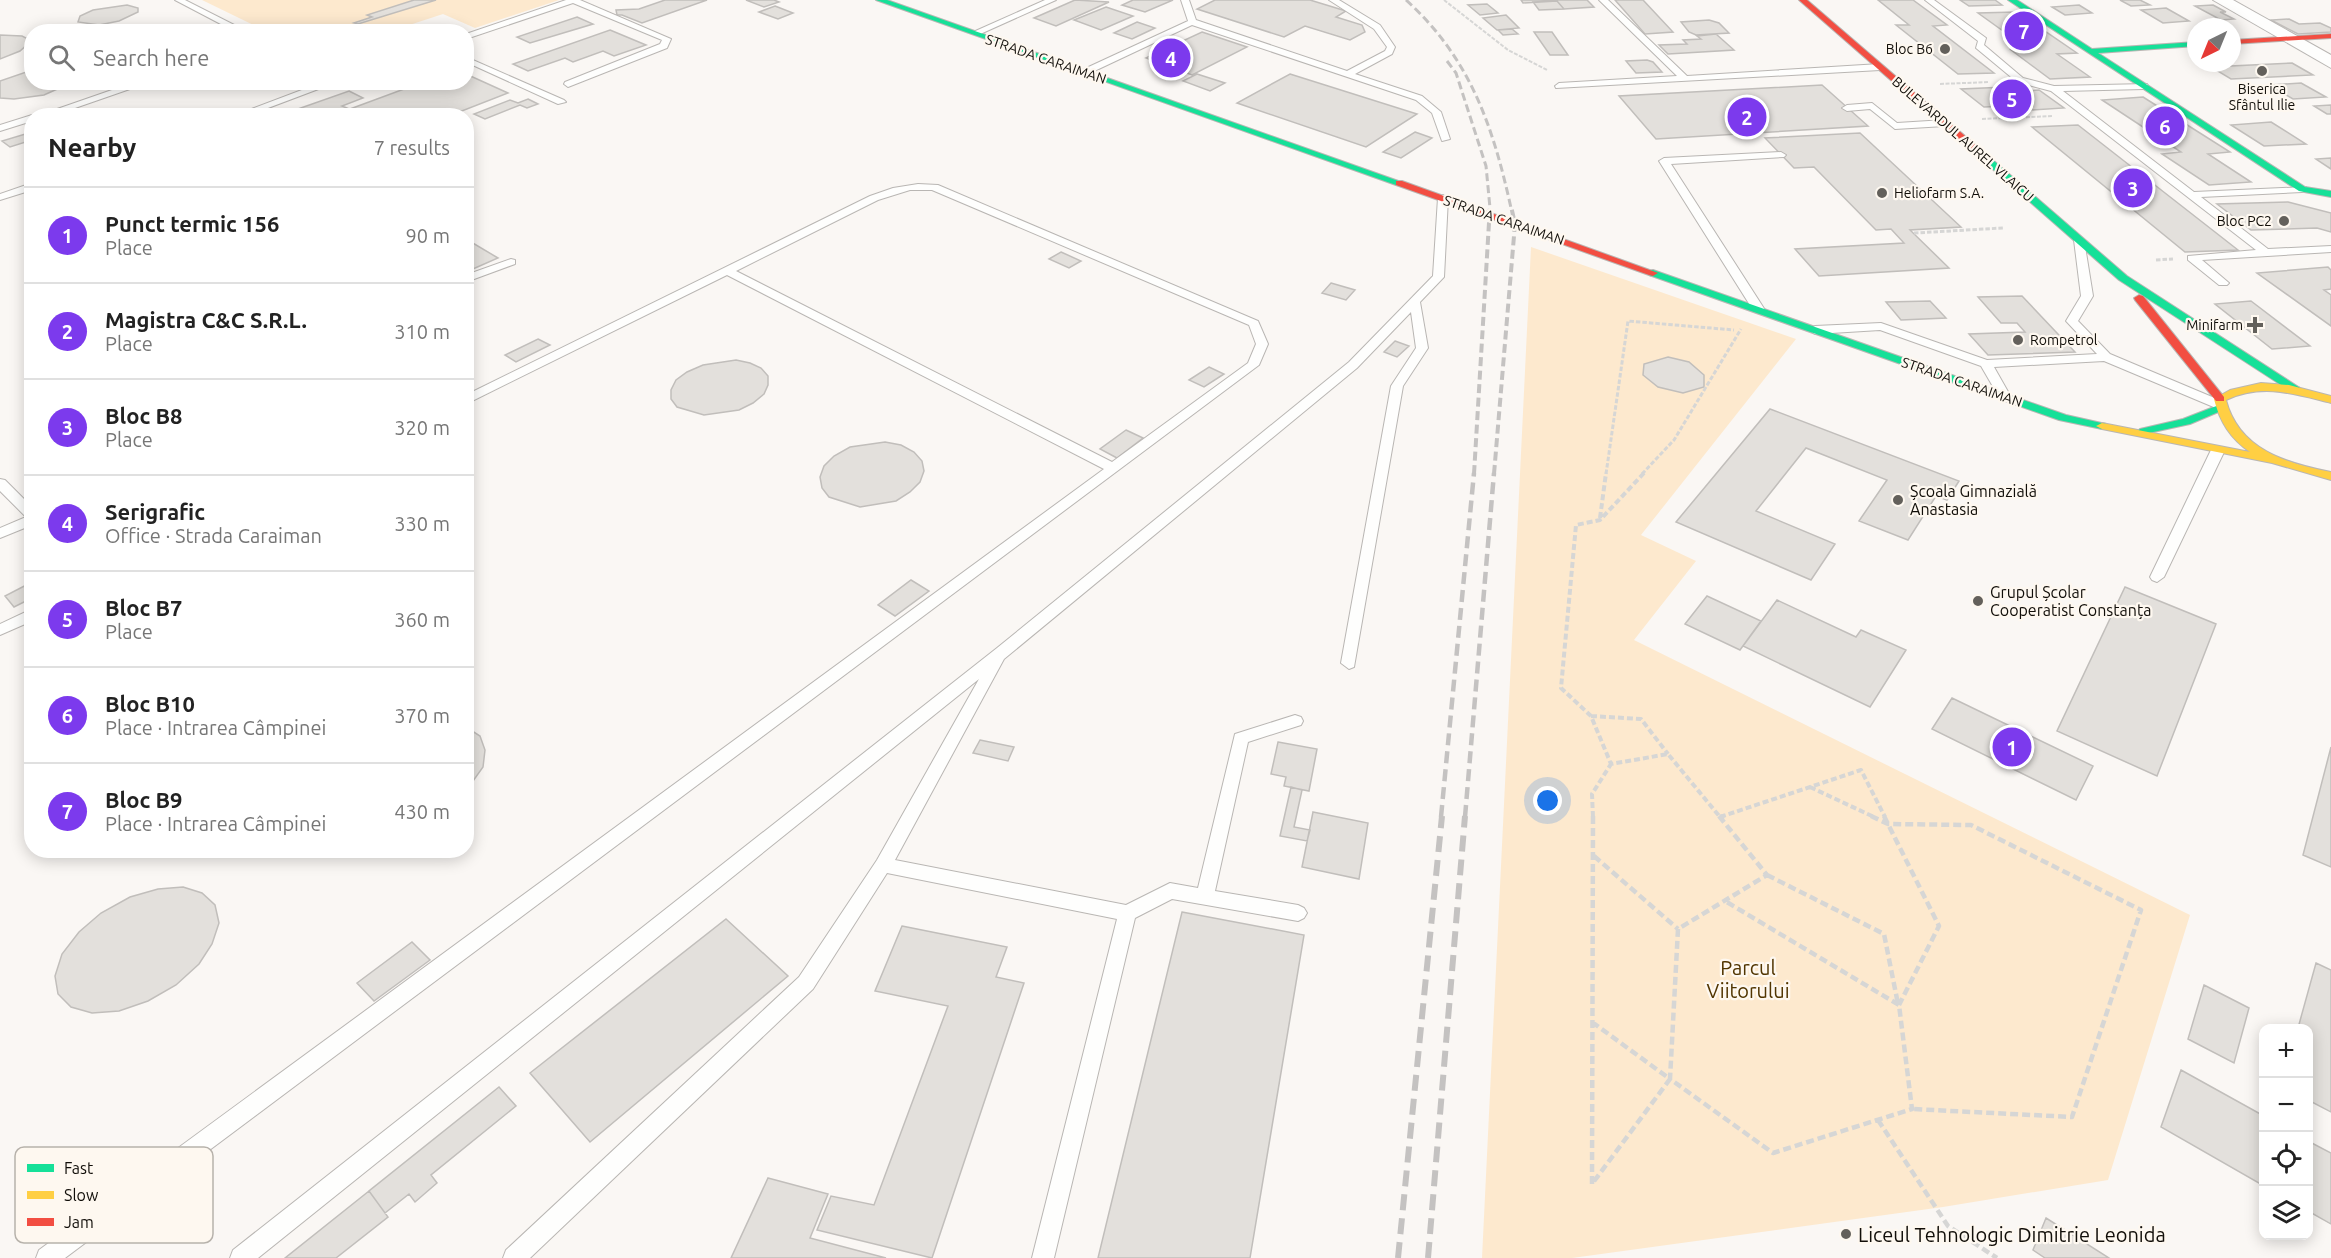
<!DOCTYPE html>
<html lang="en">
<head>
<meta charset="utf-8">
<style>
	:root { --surface:#fff; --page:#f6f6f6; --text:#222; --muted:#767676; --line:#e0e0e0; --accent:#7c3aed }
	body { margin:0; font-family:Ubuntu,sans-serif; background:var(--page); color:var(--text) }
	.controls { position:absolute; right:18px; bottom:18px; display:grid; overflow:hidden; border-radius:12px; box-shadow:0 3px 15px #0003 }
	.controls button { width:54px; height:54px; display:grid; place-items:center; padding:0; border:0; border-bottom:2px solid var(--line); background:var(--surface); color:var(--text); font:30px sans-serif }
	.compass { position:absolute; left:2187px; top:18px; width:54px; height:54px; border-radius:50%; background:var(--surface); box-shadow:0 3px 15px #0003; rotate:223deg }
	.you { position:absolute; left:1548px; top:801px; width:21px; height:21px; margin:-15px; border:4px solid #fff; border-radius:50%; background:#1a73e8; box-shadow:0 0 0 9px #1a73e833 }
	.badge { display:grid; place-items:center; width:39px; height:39px; border-radius:50%; background:var(--accent); color:#fff; font-size:20px; font-weight:700 }
	.pin { position:absolute; translate:-50% -50%; border:3px solid #fff; box-shadow:0 2px 6px #0006 }
	.list { margin:0; padding:0; list-style:none }
	h2 { display:flex; justify-content:space-between; align-items:center; height:78px; margin:0; padding:0 24px; font-size:26px }
	h2 small { font-size:20px; font-weight:400; color:var(--muted) }
	.list li { display:grid; grid-template-columns:39px 1fr auto; gap:18px; align-items:center; box-sizing:border-box; height:96px; padding:0 24px; border-top:2px solid var(--line) }
	.list b { display:block; font-size:22px; white-space:nowrap }
	.list p { margin:0; font-size:20px; white-space:nowrap; color:var(--muted) }
	.list em { font-size:20px; font-style:normal; color:var(--muted) }
	.icon { flex:none; width:33px; height:33px; fill:none; stroke:currentColor; stroke-width:2; stroke-linecap:round; stroke-linejoin:round }
	.map { position:relative; flex:none; width:2331px; height:1258px; overflow:hidden }
	.search { position:absolute; background:var(--surface); box-shadow:0 3px 15px #0003; left:24px; top:24px; width:450px; height:66px; display:flex; align-items:center; gap:15px; box-sizing:border-box; padding:0 21px; border-radius:24px; color:var(--muted); font-size:22px }
	.panel { position:absolute; background:var(--surface); box-shadow:0 3px 15px #0003; left:24px; top:108px; width:450px; height:750px; border-radius:24px }
	.map>svg:first-child { display:block }
	.green { fill:#fde9ce }
	.building { fill:#e3e0dc; stroke:#c1bebb; stroke-width:1.5 }
	.lines { fill:none; stroke-linecap:round; stroke-linejoin:round }
	.lane-casing { stroke:#b9b6b3; stroke-width:2 }
	.street-casing { stroke:#b9b6b3; stroke-width:2 }
	.fast-casing { stroke:#b9b6b3; stroke-width:2 }
	.slow-casing { stroke:#b9b6b3; stroke-width:2 }
	.jam-casing { stroke:#b9b6b3; stroke-width:2 }
	.path-far3 { stroke:#d6d6d5; stroke-width:2; stroke-dasharray:4 1.5; stroke-linecap:butt }
	.path-far2 { stroke:#d6d6d5; stroke-width:3; stroke-dasharray:4.5 2; stroke-linecap:butt }
	.path-far1 { stroke:#d6d6d5; stroke-width:4; stroke-dasharray:6 3; stroke-linecap:butt }
	.path { stroke:#d6d6d5; stroke-width:4.5; stroke-dasharray:8 4; stroke-linecap:butt }
	.lane { fill:#fefefd; fill-rule:evenodd }
	.street { fill:#fefefd; fill-rule:evenodd }
	.fast { fill:#16e098; fill-rule:evenodd }
	.slow { fill:#ffcf43; fill-rule:evenodd }
	.jam { fill:#f24e42; fill-rule:evenodd }
	.rail-far3 { stroke:#c4c2c1; stroke-width:3; stroke-dasharray:8 4; stroke-linecap:butt }
	.rail-far2 { stroke:#c4c2c1; stroke-width:4; stroke-dasharray:9 4.5; stroke-linecap:butt }
	.rail-far1 { stroke:#c4c2c1; stroke-width:4.5; stroke-dasharray:12 6; stroke-linecap:butt }
	.rail { stroke:#c4c2c1; stroke-width:6; stroke-dasharray:16 8; stroke-linecap:butt }
	.poi-dot { fill:#63605b; stroke:#fef8f0; stroke-width:2 }
	.labels { text-anchor:middle; dominant-baseline:central; stroke-width:4.5; stroke-linejoin:round; paint-order:stroke }
	.far-poi-label { font-size:14px; fill:#110e09; stroke:#fef8f0; text-anchor:end }
	.far-street-label { font-size:14px; fill:#110e09; stroke:#fef8f0 }
	.poi-label { font-size:16px; fill:#110e09; stroke:#fef8f0; text-anchor:start }
	.near-park-label { font-size:20px; fill:#513500; stroke:#fef8f0 }
	.near-poi-label { font-size:20px; fill:#110e09; stroke:#fef8f0; text-anchor:start }
	.key { fill:#fef8f0; stroke:#b7b2ab; stroke-width:1.5 }
	.key-label { font-size:16px; fill:#110e09 }
</style>
</head>
<body>
<div class="map">
<svg width="2331" height="1258" viewBox="0 0 2331 1258">
	<rect width="100%" height="100%" fill="#faf7f4"/>
	<path class="green" d="M202,0h357l-84,28 -32,-14 -55,18 -122,-1z
		M1531,247l265,92 -155,196 55,26 -62,79 556,275 -82,265 -165,27 -371,51h-90z"/>
	<path class="building" d="M414,0h22l-78,24 -4,-1 18,-6 -5,-2z
		M665,0h42l-65,23 -20,-8h-5l-1,-5 23,-1z
		M746,0h28l5,2 -15,5z
		M1075,0l34,2 -53,24 -22,-8z
		M1133,0h40l-28,12 -23,-7z
		M1215,0h95l36,11 -10,6 26,8 3,7 -15,8 -45,-14 -21,11 -87,-28z
		M1521,0h66l7,7 -30,2 -7,-8 -34,2z
		M1615,0h28l30,32 -28,2z
		M1878,0h35l34,25 -14,1 61,47 -36,1 -62,-49h13z
		M1960,0h35l7,5 -33,1z
		M2120,0h20l10,5 -19,1z
		M1557,1l7,8 -25,1 -6,-8z
		M1487,4l11,9 -18,2 -12,-10z
		M127,5l11,3v4l-19,9 -20,4 -21,-3 2,-6 13,-6z
		M2079,5l13,8 -27,2 -13,-8z
		M2213,5l13,7h-6l14,7 -13,1 -26,-14z
		M775,6l18,7 -15,6 -19,-7z
		M1106,7l27,9 -32,14 -27,-10z
		M2166,8l23,13 -26,2 -22,-13z
		M2017,12l60,41 -20,1 33,23 -40,2 -39,-29 17,-1 -50,-36z
		M1506,15l13,13 -22,2 -14,-12z
		M577,17l16,7 -63,19 -13,-6z
		M2289,19l10,5 21,-1 11,5v4l-33,2 -27,-14z
		M1709,20l10,3 10,10 -33,2 -7,-3 -8,-10z
		M1137,22l18,6 -23,11 -18,-6z
		M1512,29l6,5 -15,1 -5,-5z
		M610,30l36,15 -32,11 -11,-5 -30,11 -8,-4 -37,13 -15,-7z
		M1202,32l45,15 -55,28 -46,-17z
		M1534,32h18l16,23h-18z
		M1716,34l18,16 -66,4 -9,-9 28,-1 -4,-4 18,-1 -4,-3z
		M0,35l22,1 6,3 1,4 -9,8 -20,8z
		M1647,60l6,2 9,10 -26,1 -10,-12z
		M2292,63l21,12 -82,4 -20,-12z
		M32,70v12h41l-29,13 -30,4 -14,-1v-17z
		M466,74l42,19 -59,23h-118l92,-34h43z
		M1197,74l28,9 -15,8 -27,-10z
		M1290,74l127,40 -51,33 -129,-44z
		M2301,83l25,14 -33,2 -24,-14z
		M1822,85l46,41 -212,13 -37,-43z
		M2007,87l7,5 25,-2 25,18 -50,3 -7,-5 -23,1 -23,-18z
		M349,91l14,7 -21,8 5,2 -16,8h-53z
		M2143,97l87,55 -22,2 43,28 -42,3 -47,-31 19,-2 -79,-52z
		M528,99l10,5 -11,4 -7,-3 -35,14 -11,-5 36,-14 8,3z
		M2331,105v9h-4l-13,-8z
		M2271,122l35,22 -42,2 -33,-21z
		M2078,125l160,125 -53,2 -153,-125z
		M32,132v8l-22,7 -8,-6z
		M1415,132l17,6 -31,20 -18,-6z
		M1860,133l101,94 -51,3 39,38 -130,8 -24,-27 109,-6 -13,-14 -15,1 -62,-63 -20,1 -29,-30z
		M2331,158v11l-15,-10z
		M2288,202l43,11v19l-14,-4 -66,2 -34,-26z
		M466,239l32,19 -32,14z
		M1061,252l20,9 -12,7 -20,-9z
		M2328,267l3,3v19l-7,1 7,5v31l-74,-53z
		M1331,283l24,7 -9,10 -24,-7z
		M2022,296l53,56 -87,3 -19,-21 56,-2 -8,-9h-16l-23,-26z
		M1930,301l16,17 -45,2 -15,-18z
		M2251,301l59,45 -38,3 -57,-45z
		M538,339l12,6 -34,17 -11,-7z
		M1395,341l14,5 -12,11 -13,-5z
		M1668,357l21,5 15,13v12l-21,6 -25,-6 -15,-12 1,-11z
		M736,360l14,3 11,5 7,8v9l-4,9 -11,9 -14,7 -35,5 -27,-8 -6,-8v-9l5,-10 11,-8 16,-7z
		M1209,367l15,7 -20,13 -15,-7z
		M1770,409l189,72 -12,19 -11,-4 -28,44 -49,-19 28,-41 -81,-32 -50,63 79,33 -24,36 -135,-58z
		M1126,430l17,8 -26,20 -17,-9z
		M885,442l16,3 13,7 8,9 2,10 -4,11 -10,10 -14,9 -36,6 -31,-10 -7,-9 -2,-11 4,-11 10,-10 16,-9z
		M911,580l18,11 -34,25 -17,-11z
		M32,582v16l-18,9 -9,-11z
		M2125,587l91,37 -59,152 -100,-45z
		M1707,596l54,25 -21,29 -55,-26z
		M1777,600l79,37 5,-7 45,20 -36,57 -127,-61z
		M1952,698l141,68 -17,34 -144,-71z
		M466,727l14,9 5,14 -2,17 -17,24z
		M980,740l34,7 -6,14 -35,-8z
		M1278,742l39,7 -8,42 -25,-5 2,-9 -15,-3z
		M2331,747v120l-28,-12z
		M1291,787l11,3 -8,37 16,3 -3,11 -27,-5z
		M1313,812l55,11 -9,56 -57,-12z
		M183,887l19,6 13,12 4,18 -7,21 -13,20 -23,21 -28,16 -29,10 -27,2 -21,-6 -13,-13 -3,-18 7,-22 17,-22 22,-19 29,-16 28,-8z
		M1182,912l122,23 -54,323h-152z
		M726,919l62,57 -198,166 -60,-69z
		M902,926l105,21 -11,30 28,6 -92,275 -115,-28 14,-34 43,9 74,-199 -73,-15z
		M412,942l18,18 -56,41 -17,-18z
		M2316,963l15,7v142l-23,-12v-72h-10z
		M2204,985l45,23 -15,55 -46,-24z
		M2181,1070l83,46v70l-103,-59z
		M499,1087l17,19 -85,69 6,8 -22,19 -6,-8 -24,19 -16,-22z
		M2308,1141l23,12v71l-23,-13z
		M768,1178l60,16 -18,44 76,20h-155z
		M369,1191l19,26 -52,41h-51z
		M2046,1218l63,40h-64l-12,-8z"/>
	<g class="lines">
		<defs>
			<path id="lane" d="M175,0h10l63,32h-12z
				M566,0h14l91,39 -4,9 -99,39 -4,-3 1,-2 95,-38 2,-4 -89,-37 -107,36v-5z
				M1045,0h11l-78,35 -7,-2z
				M1181,0h8l7,20 151,51 38,-20 2,-4 -13,-18 -45,-29h10l41,25 15,22 -3,7 -37,20 67,22 19,16 9,27 -8,2 -10,-28 -16,-13 -224,-75 -104,49h-6v-4l106,-49z
				M1599,0h9l79,76 193,-12 4,3 -4,3 -324,18 -1,-2 4,-3 118,-7z
				M1925,0h9l52,38 -2,7 39,33 31,8 93,-2 1,2 -4,3 -81,2 131,101 112,-5 1,2 -5,3 -101,5 67,52 63,-3v6l-129,8 27,23 -2,2h-8l-31,-25v-4l68,-6 -205,-159 -34,-9 -41,-34 2,-7z
				M466,57l98,43 2,2 -8,2 -92,-42z
				M135,82h15l-98,34h-15z
				M323,82h14l-90,34h-14z
				M1872,103l25,20 48,-3 5,3 -5,3 -50,3 -25,-20 -23,2 -5,-3 5,-3z
				M32,115v6l-32,10v-6z
				M1781,152l5,3 -2,2 -113,7 94,146 -6,3 -6,-3 -94,-149 5,-3z
				M32,183v7l-32,10v-6z
				M918,184l20,1 320,136 10,23 -9,21 -1194,893h-29l3,-8 1065,-781 -377,-194 -261,129v-9l404,-199 23,-8zM910,190h22l317,135 7,19 -8,19 -136,99 -376,-191 142,-71z
				M1443,195l5,3 -4,79 -24,25 8,46 -25,38 -49,281 -5,2 -8,-6 50,-277 25,-38 -5,-36 -54,56 -353,291 -109,201 231,45 44,-22 28,5 37,-154 60,-19 6,2 2,4 -2,4 -53,17 -33,149 83,14 6,3 3,5 -3,5 -6,3 -126,-22 -37,19 -81,340h-22l85,-339 -230,-46 -74,116 -283,269h-27l3,-8 293,-273 78,-117 102,-181 -721,579h-28l3,-8 764,-602 352,-286 84,-86 5,-78z
				M2079,237l5,3 9,56 -15,25 32,33 114,48v6h-8l-112,-47 -110,6 17,30 -6,4 -6,-4 -18,-31 -101,-36 -65,4 -6,-4 6,-4 66,-3 106,37 110,-6 -31,-33 15,-25 -7,-56z
				M511,259l4,1v4l-49,18v-7z
				M2218,446l7,4 -61,127 -7,5 -5,-2 -2,-3 61,-127z
				M0,479l5,1 27,27v18l-32,13v-10l26,-11 -26,-26z
				M32,609v12l-32,14v-11z"/>
			<path id="street" d="M2213,0h20l98,55v13z"/>
			<path id="fast" d="M876,0h11l517,183 -8,2z
				M2008,0h9l75,49 104,-7v4l-98,7 207,134 26,4v6l-32,-6z
				M1973,148h6l148,128 173,112v4h-8l-173,-112 -146,-128z
				M1653,270l413,145 40,9 2,2 -6,3 -43,-9 -410,-145v-4z
				M2219,405l6,3 -2,2 -33,14 -46,10 -6,-3 2,-2 43,-10z"/>
			<path id="slow" d="M2261,383l28,2 42,11v7c-37,-9 -68,-20 -105,-3 13,50 60,63 105,72v8l-59,-17 -170,-34 -6,-3 6,-3 148,29c-20,-14 -30,-30 -36,-53l16,-9z"/>
			<path id="jam" d="M1799,0h8l172,148v4h-6z
				M2331,34v4l-99,6v-4z
				M1396,181h6l256,92 -5,3 -4,-1 -253,-90z
				M2139,295l4,1 81,101v4h-8l-81,-101 -1,-2z"/>
		</defs>
		<use href="#lane" class="lane-casing"/>
		<use href="#street" class="street-casing"/>
		<use href="#fast" class="fast-casing"/>
		<use href="#slow" class="slow-casing"/>
		<use href="#jam" class="jam-casing"/>
		<path class="path-far3" d="M1444,0l64,50 39,20
			M1940,84l49,-2
			M1982,119l71,-3"/>
		<path class="path-far2" d="M1914,233l89,-5
			M2156,260l17,-1
			M1606,474l22,-153 106,9
			M1642,474l32,-34 67,-111"/>
		<path class="path-far1" d="M1644,473l-44,47 -24,5 -15,163 30,28 20,48 57,-10 52,63
			M1600,518l6,-45
			M1591,716l50,3 27,35
			M1810,787l64,30
			M1593,817l-1,-23 19,-30
			M1720,817l141,-47 24,47"/>
		<path class="path" d="M1719,816l48,59 -89,54 -8,150 103,74 139,-44 -13,-104 -174,-104
			M1871,816l17,8 83,1 170,85 -69,207 -160,-8
			M1884,816l55,110 -40,79
			M1720,817l4,-1
			M1594,856l84,73
			M1767,875l117,59 14,70
			M1592,1022l78,57 -78,105
			M1878,1120l70,106 49,32
			M1592,1184l1,-368"/>
		<use href="#lane" class="lane"/>
		<use href="#street" class="street"/>
		<use href="#fast" class="fast"/>
		<use href="#slow" class="slow"/>
		<use href="#jam" class="jam"/>
		<path class="rail-far3" d="M1406,0c64,58 87,126 105,208
			M1447,61l9,12 30,93 4,42"/>
		<path class="rail-far2" d="M1474,474l16,-268
			M1494,474l21,-250 -4,-18"/>
		<path class="rail-far1" d="M1441,817l33,-344
			M1465,817l29,-344"/>
		<path class="rail" d="M1398,1258l44,-442
			M1428,1258l37,-442"/>
	</g>
	<g class="poi-dot">
		<circle cx="1945" cy="49" r="6"/>
		<circle cx="2262" cy="71" r="6"/>
		<circle cx="1882" cy="193" r="6"/>
		<circle cx="2284" cy="221" r="6"/>
		<path d="M2252 316h6v6h6v6h-6v6h-6v-6h-6v-6h6z"/>
		<circle cx="2018" cy="340" r="6"/>
		<circle cx="1898" cy="500" r="6"/>
		<circle cx="1978" cy="601" r="6"/>
		<circle cx="1846" cy="1234" r="6"/>
	</g>
	<g class="labels">
		<g class="far-poi-label">
			<text x="1933" y="49">Bloc B6</text>
			<text x="2262" y="89" text-anchor="middle">Biserica<tspan x="2262" dy="16">Sfântul Ilie</tspan></text>
			<text x="1894" y="193" text-anchor="start">Heliofarm S.A.</text>
			<text x="2272" y="221">Bloc PC2</text>
			<text x="2243" y="325">Minifarm</text>
			<text x="2030" y="340" text-anchor="start">Rompetrol</text>
		</g>
		<g class="far-street-label">
			<text transform="translate(1046 59) rotate(19)">STRADA CARAIMAN</text>
			<text transform="translate(1963 139) rotate(41)">BULEVARDUL AUREL VLAICU</text>
			<text transform="translate(1504 220) rotate(19)">STRADA CARAIMAN</text>
			<text transform="translate(1962 382) rotate(19)">STRADA CARAIMAN</text>
		</g>
		<g class="poi-label">
			<text x="1910" y="491">Școala Gimnazială<tspan x="1910" dy="18">Anastasia</tspan></text>
			<text x="1990" y="592">Grupul Școlar<tspan x="1990" dy="18">Cooperatist Constanța</tspan></text>
		</g>
		<g class="near-park-label">
			<text x="1748" y="967">Parcul<tspan x="1748" dy="23">Viitorului</tspan></text>
		</g>
		<g class="near-poi-label">
			<text x="1858" y="1234">Liceul Tehnologic Dimitrie Leonida</text>
		</g>
	</g>
	<rect x="15" y="1147" width="198" height="96" rx="9" class="key"/>
	<rect x="27" y="1164" width="27" height="8" fill="#16e098"/>
	<rect x="27" y="1191" width="27" height="8" fill="#ffcf43"/>
	<rect x="27" y="1218" width="27" height="8" fill="#f24e42"/>
	<g class="key-label">
		<text x="64" y="1174">Fast</text>
		<text x="64" y="1201">Slow</text>
		<text x="64" y="1228">Jam</text>
	</g>
</svg>
<div class="controls">
<button>+</button>
<button>−</button>
<button><svg class="icon" aria-label="locate" viewBox="0 0 24 24"><circle cx="12" cy="12" r="6"/><path d="M12 2v4M12 18v4M2 12h4M18 12h4"/></svg></button>
<button><svg class="icon" aria-label="layers" viewBox="0 0 24 24"><path d="M12 4l9 5-9 5-9-5zM3 14l9 5 9-5"/></svg></button>
</div>
<svg class="compass" viewBox="-18 -18 36 36"><path d="M0-13l5 13h-10z" fill="#e53935"/><path d="M0 13l5-13h-10z" fill="#767676"/></svg>
<div class="you"></div>
<div class="pin badge" style="left:2012px;top:747px">1</div>
<div class="pin badge" style="left:1747px;top:117px">2</div>
<div class="pin badge" style="left:2133px;top:188px">3</div>
<div class="pin badge" style="left:1171px;top:58px">4</div>
<div class="pin badge" style="left:2012px;top:99px">5</div>
<div class="pin badge" style="left:2165px;top:126px">6</div>
<div class="pin badge" style="left:2024px;top:31px">7</div>
<div class="search"><svg class="icon" aria-label="search" viewBox="0 0 24 24"><circle cx="10" cy="10" r="6"/><path d="M15 15l6 6"/></svg>Search here</div>
<section class="panel">
<h2>Nearby<small>7 results</small></h2>
<ul class="list">
<li><span class="badge">1</span><div><b>Punct termic 156</b><p>Place</p></div><em>90 m</em></li>
<li><span class="badge">2</span><div><b>Magistra C&amp;C S.R.L.</b><p>Place</p></div><em>310 m</em></li>
<li><span class="badge">3</span><div><b>Bloc B8</b><p>Place</p></div><em>320 m</em></li>
<li><span class="badge">4</span><div><b>Serigrafic</b><p>Office · Strada Caraiman</p></div><em>330 m</em></li>
<li><span class="badge">5</span><div><b>Bloc B7</b><p>Place</p></div><em>360 m</em></li>
<li><span class="badge">6</span><div><b>Bloc B10</b><p>Place · Intrarea Câmpinei</p></div><em>370 m</em></li>
<li><span class="badge">7</span><div><b>Bloc B9</b><p>Place · Intrarea Câmpinei</p></div><em>430 m</em></li>
</ul>
</section>
</div>
</body>
</html>
